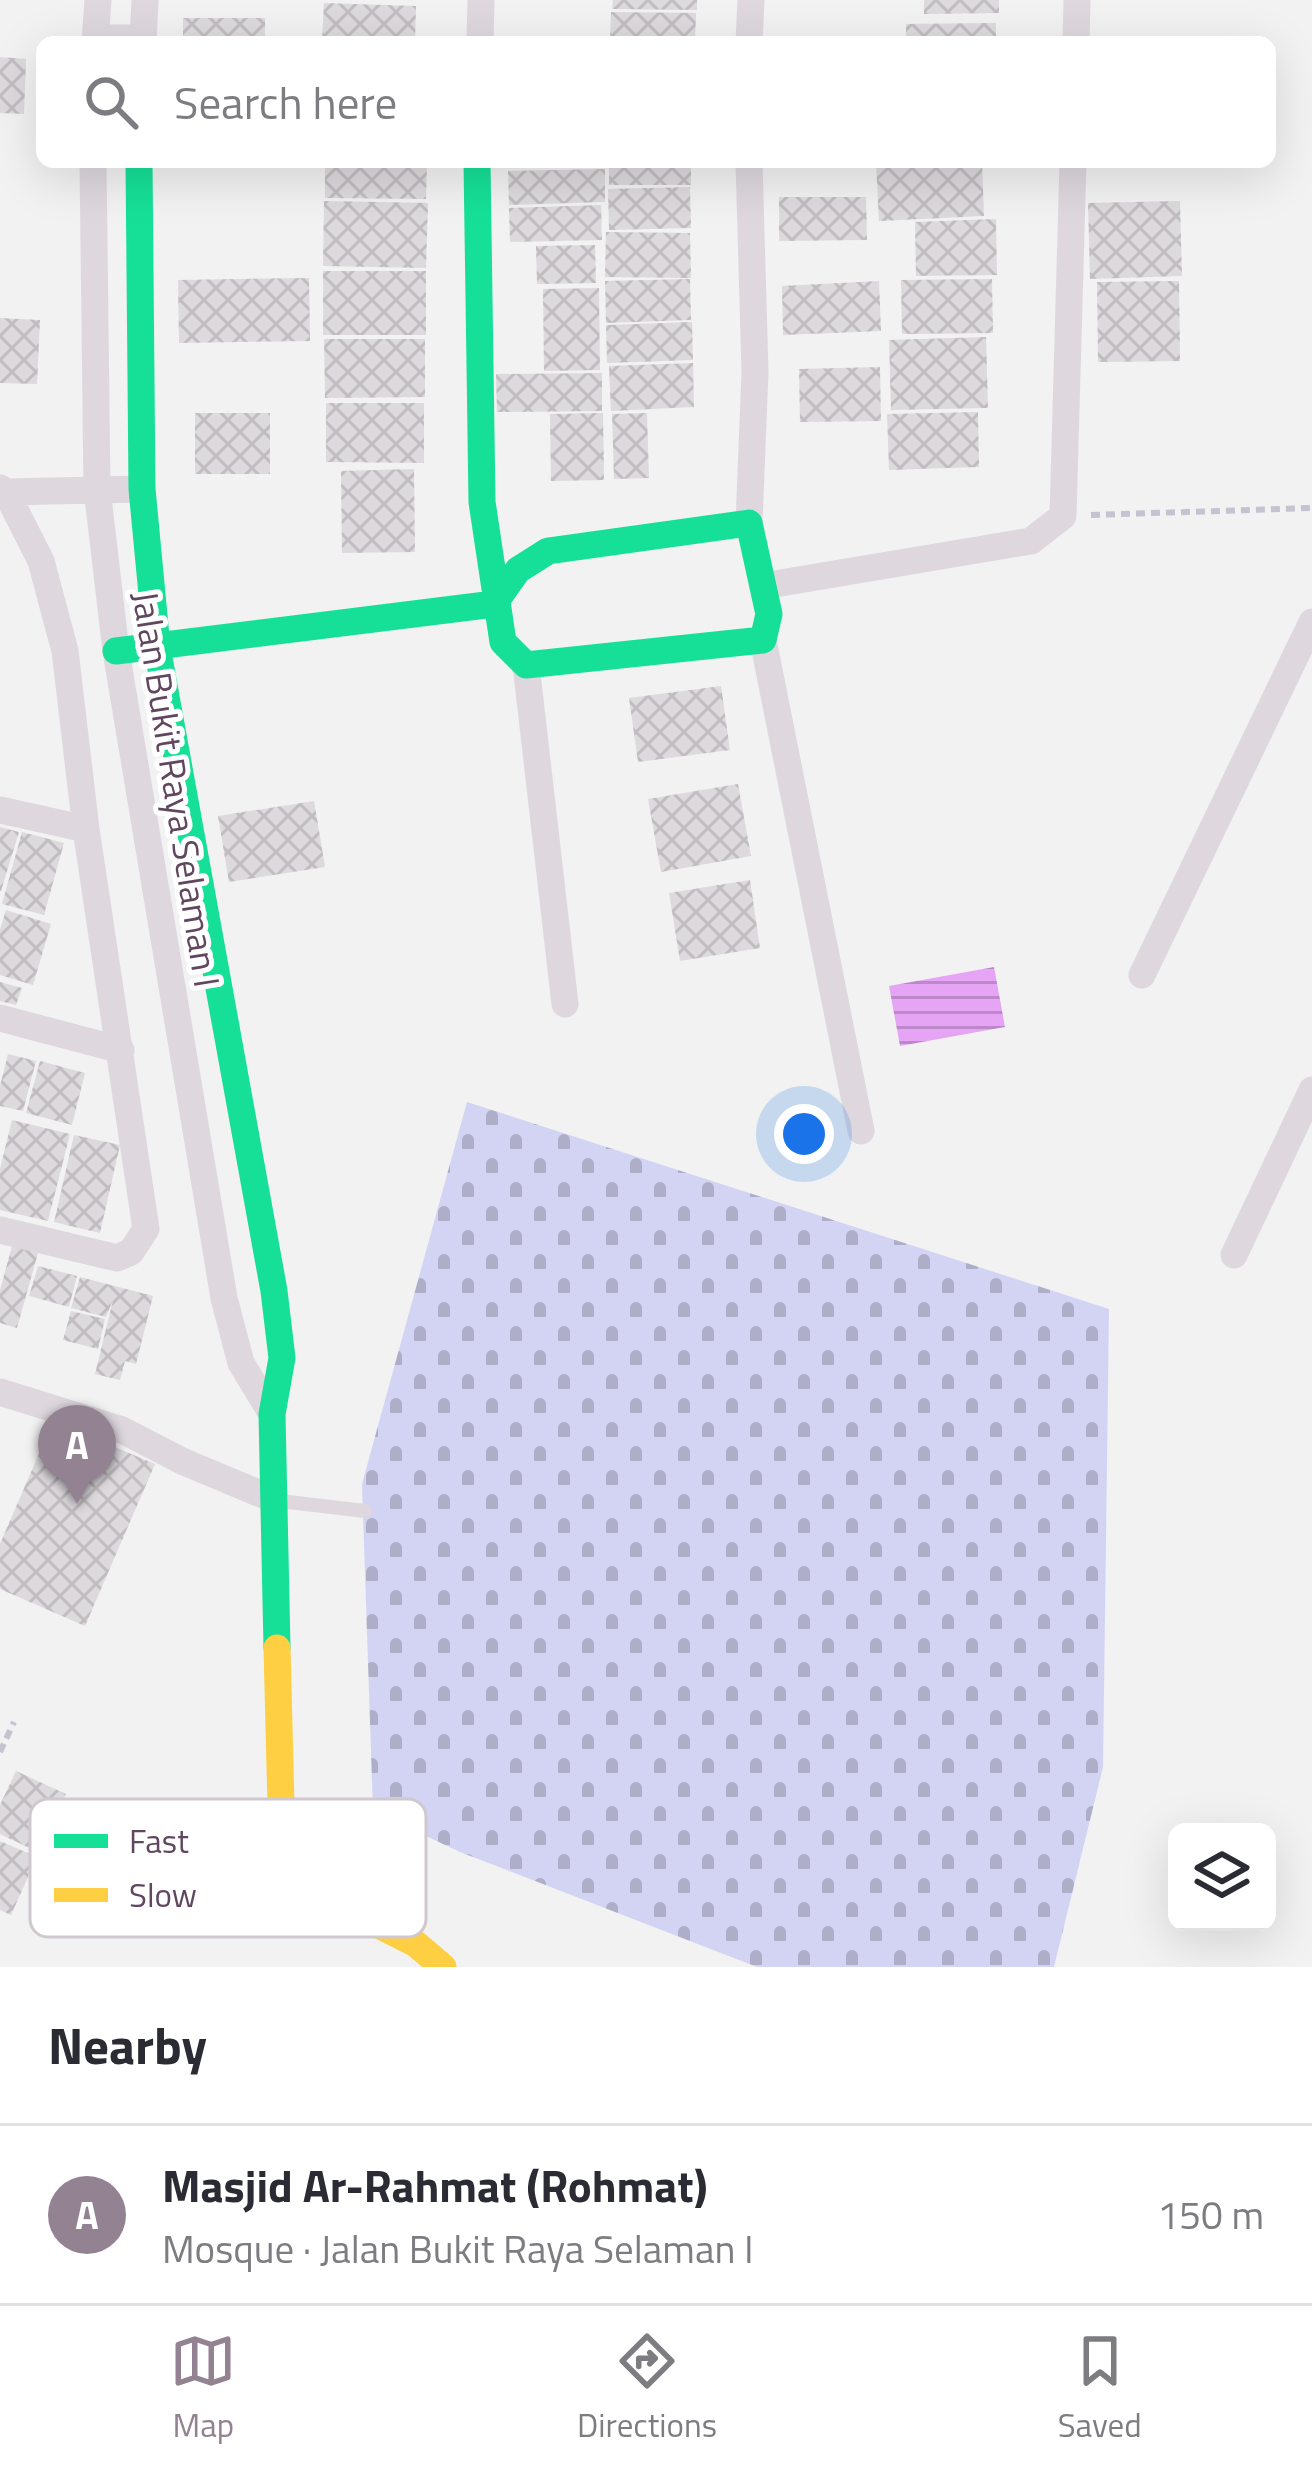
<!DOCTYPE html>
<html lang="en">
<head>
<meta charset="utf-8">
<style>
	:root { --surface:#fff; --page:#f7f7f7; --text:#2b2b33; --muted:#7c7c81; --line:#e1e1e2; --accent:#938291 }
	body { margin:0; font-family:"Titillium Web",sans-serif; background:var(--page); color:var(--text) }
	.controls { position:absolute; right:36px; bottom:36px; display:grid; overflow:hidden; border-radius:18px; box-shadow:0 12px 48px #0002 }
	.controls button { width:108px; height:108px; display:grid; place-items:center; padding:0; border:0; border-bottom:3px solid var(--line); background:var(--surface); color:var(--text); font:60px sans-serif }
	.you { position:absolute; left:804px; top:1134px; width:42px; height:42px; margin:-30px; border:9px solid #fff; border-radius:50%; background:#1a73e8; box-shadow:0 0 0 18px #1a73e833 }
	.badge { display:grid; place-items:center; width:78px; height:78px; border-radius:50%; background:var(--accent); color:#fff; font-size:39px; font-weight:700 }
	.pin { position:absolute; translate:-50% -99px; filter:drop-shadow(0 3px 6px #0008) }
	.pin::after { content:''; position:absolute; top:63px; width:42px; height:36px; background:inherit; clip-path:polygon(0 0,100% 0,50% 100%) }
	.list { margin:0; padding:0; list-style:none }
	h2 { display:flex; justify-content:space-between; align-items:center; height:156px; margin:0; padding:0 48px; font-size:51px }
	h2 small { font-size:39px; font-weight:400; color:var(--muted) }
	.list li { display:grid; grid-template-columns:78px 1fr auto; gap:36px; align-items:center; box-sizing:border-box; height:180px; padding:0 48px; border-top:3px solid var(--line) }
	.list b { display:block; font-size:45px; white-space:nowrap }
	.list p { margin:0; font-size:39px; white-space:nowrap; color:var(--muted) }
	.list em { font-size:39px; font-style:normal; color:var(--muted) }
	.icon { flex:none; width:66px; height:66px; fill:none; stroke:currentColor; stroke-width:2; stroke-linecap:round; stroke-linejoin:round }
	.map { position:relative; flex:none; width:1312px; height:1967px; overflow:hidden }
	.search { position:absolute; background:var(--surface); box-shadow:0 12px 48px #0002; left:36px; right:36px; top:36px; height:132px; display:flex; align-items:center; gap:30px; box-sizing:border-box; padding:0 42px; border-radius:18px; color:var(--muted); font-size:45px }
	.sheet { height:336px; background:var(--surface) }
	nav { display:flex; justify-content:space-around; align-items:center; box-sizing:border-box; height:168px; border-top:3px solid var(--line); background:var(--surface); font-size:33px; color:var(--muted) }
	nav a { display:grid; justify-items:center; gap:6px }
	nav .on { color:var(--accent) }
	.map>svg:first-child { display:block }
	.cemetery { fill:url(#cemetery-stones) }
	.water { fill:url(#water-rules) }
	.building { fill:url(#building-cross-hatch) }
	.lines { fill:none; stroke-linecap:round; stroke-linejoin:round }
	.path { stroke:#c6c2d1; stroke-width:6; stroke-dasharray:9 6; stroke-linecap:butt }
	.lane { stroke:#ded8de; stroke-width:14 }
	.street { stroke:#ded8de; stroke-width:27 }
	.fast { stroke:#16e098; stroke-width:27 }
	.slow { stroke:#ffcf43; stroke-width:27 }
	.labels { text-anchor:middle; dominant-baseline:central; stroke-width:10; stroke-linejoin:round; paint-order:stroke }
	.street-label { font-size:36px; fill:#60465e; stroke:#fff }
	.key { fill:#fff; stroke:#cfc8cf; stroke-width:3 }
	.key-label { font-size:33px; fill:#60465e }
</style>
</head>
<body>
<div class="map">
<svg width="1312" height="1967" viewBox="0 0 1312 1967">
	<defs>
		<pattern id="cemetery-stones" width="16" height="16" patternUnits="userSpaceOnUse" patternTransform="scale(3)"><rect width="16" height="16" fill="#d3d4f3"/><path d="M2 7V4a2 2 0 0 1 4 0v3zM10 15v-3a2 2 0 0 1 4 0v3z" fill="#afaec8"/></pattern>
		<pattern id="water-rules" width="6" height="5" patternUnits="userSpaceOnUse" patternTransform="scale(3)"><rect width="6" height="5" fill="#e5a5f4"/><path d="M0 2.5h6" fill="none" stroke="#bd88c9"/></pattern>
		<pattern id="building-cross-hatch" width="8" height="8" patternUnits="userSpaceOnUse" patternTransform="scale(3)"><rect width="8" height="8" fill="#dddadd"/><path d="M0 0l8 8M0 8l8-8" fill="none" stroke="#c0bcc0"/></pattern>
	</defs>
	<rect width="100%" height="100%" fill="#f1f2f1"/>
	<path class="cemetery" d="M467,1102l642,207 -6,458 -49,200h-297l-297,-115 -87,-41 -11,-327z"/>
	<path class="water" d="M994,967l11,60 -105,19 -11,-60z"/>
	<path class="building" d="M613,0h84v10l-85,-1z
		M924,0h75v13l-75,1z
		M324,3l92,3 -1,36h-93z
		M611,12l85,1 -1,29h-85z
		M183,18h82v24h-82z
		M996,23v19h-90v-18z
		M0,57l26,2 -2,55 -24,-1z
		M325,162h102l-1,37 -101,-1z
		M508,162h97v4l-97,2z
		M609,162h82v23h-82z
		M876,162h106l2,54 -105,5z
		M605,169v33l-96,3 -1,-34z
		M690,187l1,41 -82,2 -1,-41z
		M779,197h87l1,43 -88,1z
		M324,201l104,2 -2,65 -103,-2z
		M1180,201l2,75 -92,3 -2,-76z
		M601,205l1,35 -92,2 -1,-34z
		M996,219l1,56 -81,1 -1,-54z
		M606,232l84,1 1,45 -86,-1z
		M595,245l1,38 -59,1 -1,-38z
		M323,271h103v64h-103z
		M309,278l1,63 -131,2 -1,-63z
		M690,279l1,41 -85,3 -1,-42z
		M992,279l1,54 -91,1 -1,-54z
		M879,281l2,50 -98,4 -1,-49z
		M1179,281l1,80 -82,1 -1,-80z
		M599,288l1,82 -56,1 -1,-82z
		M0,318l40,2 -3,64 -37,-1z
		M692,322l1,38 -86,3 -1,-38z
		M986,337l2,71 -97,2 -2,-70z
		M324,339h101v58l-100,1z
		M693,363l1,44 -83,4 -2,-45z
		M880,367l1,54 -81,1 -1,-53z
		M602,373v38l-105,1 -1,-38z
		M326,403h98v60l-98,-1z
		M978,412l1,55 -90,3 -2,-56z
		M195,413h75v61h-75z
		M603,413l1,67 -53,1 -1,-67z
		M647,413l2,65 -35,1 -2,-65z
		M414,469l1,83 -73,1 -1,-82z
		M721,686l9,64 -92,12 -9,-64z
		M738,784l13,72 -90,16 -13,-73z
		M314,801l11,66 -96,15 -11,-66z
		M0,827l19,5 -18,59h-1z
		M22,832l42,11 -20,72 -42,-11z
		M750,880l10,68 -80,13 -11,-68z
		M6,910l45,14 -18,61 -33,-10v-46z
		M0,982l22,6 -6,17 -16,-4z
		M8,1054l28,7 -13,50 -23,-5v-20z
		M40,1061l45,12 -13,52 -46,-12z
		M12,1120l58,14 -22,87 -48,-11v-41z
		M74,1135l46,10 -20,88 -46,-11z
		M12,1246l26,7 -21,75 -17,-5v-33z
		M38,1266l39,10 -8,31 -40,-11z
		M80,1277l73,19 -17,68 -11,-3 -5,19 -25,-6 18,-74 -7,17 -35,-9z
		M71,1311l34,8 -7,30 -35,-9z
		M53,1421l102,43 -70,162 -85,-37v-45z
		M16,1771l50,23 -28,58 -38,-18v-29z
		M0,1841l37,16 -26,58 -11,-5z"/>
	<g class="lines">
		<path class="path" d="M1091,515l221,-7
			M0,1752l14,-30"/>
		<path class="lane" d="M280,1501l85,10"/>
		<path class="street" d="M96,38h47
			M95,42l3,-42
			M143,42l2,-42
			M480,42l1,-42
			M749,42l2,-42
			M1076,42l1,-42
			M93,162l4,327 19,162 108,647 17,65 31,51
			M749,162l6,210 -6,151
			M0,488l6,4 35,69 24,90 21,178 60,400 -15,23 -14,6 -117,-28
			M6,492l136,-3
			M763,586l268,-45 32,-25 10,-354
			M763,640l98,491
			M526,665l39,339
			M0,810l86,19
			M1142,975l170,-353
			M0,1018l121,32
			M1234,1255l78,-165
			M0,1392l122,38 60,31 93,39"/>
		<path class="fast" d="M139,162l3,327 15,158 117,644 8,67 -10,56 5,234
			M116,651l378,-47 24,-34 30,-19 201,-28 20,91 -6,26 -237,25 -23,-23 -21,-140 -5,-340"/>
		<path class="slow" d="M277,1648l5,197 15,32 30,22 89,45 27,23"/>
	</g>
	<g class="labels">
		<g class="street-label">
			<text transform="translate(177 789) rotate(81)">Jalan Bukit Raya Selaman I</text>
		</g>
	</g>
	<rect x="30" y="1799" width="396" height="138" rx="18" class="key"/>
	<rect x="54" y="1834" width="54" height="14" fill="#16e098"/>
	<rect x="54" y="1888" width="54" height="14" fill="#ffcf43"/>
	<g class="key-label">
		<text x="129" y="1853">Fast</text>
		<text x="129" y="1907">Slow</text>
	</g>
</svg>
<div class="controls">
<button><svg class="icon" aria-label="layers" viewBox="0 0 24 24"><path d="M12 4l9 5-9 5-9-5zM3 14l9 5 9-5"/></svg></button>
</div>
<div class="you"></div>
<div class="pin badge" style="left:77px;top:1504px">A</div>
<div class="search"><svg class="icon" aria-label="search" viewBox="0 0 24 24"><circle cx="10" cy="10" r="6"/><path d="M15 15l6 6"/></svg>Search here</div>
</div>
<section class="sheet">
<h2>Nearby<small></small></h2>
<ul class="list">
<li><span class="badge">A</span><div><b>Masjid Ar-Rahmat (Rohmat)</b><p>Mosque · Jalan Bukit Raya Selaman I</p></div><em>150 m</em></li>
</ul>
</section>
<nav>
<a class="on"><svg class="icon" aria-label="map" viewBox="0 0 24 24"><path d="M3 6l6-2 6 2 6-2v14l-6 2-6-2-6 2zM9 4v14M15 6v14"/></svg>Map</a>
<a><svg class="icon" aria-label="directions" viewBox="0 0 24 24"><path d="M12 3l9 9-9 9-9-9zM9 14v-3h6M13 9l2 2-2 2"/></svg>Directions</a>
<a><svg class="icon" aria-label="saved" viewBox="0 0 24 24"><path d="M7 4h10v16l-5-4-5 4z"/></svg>Saved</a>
</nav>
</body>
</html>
